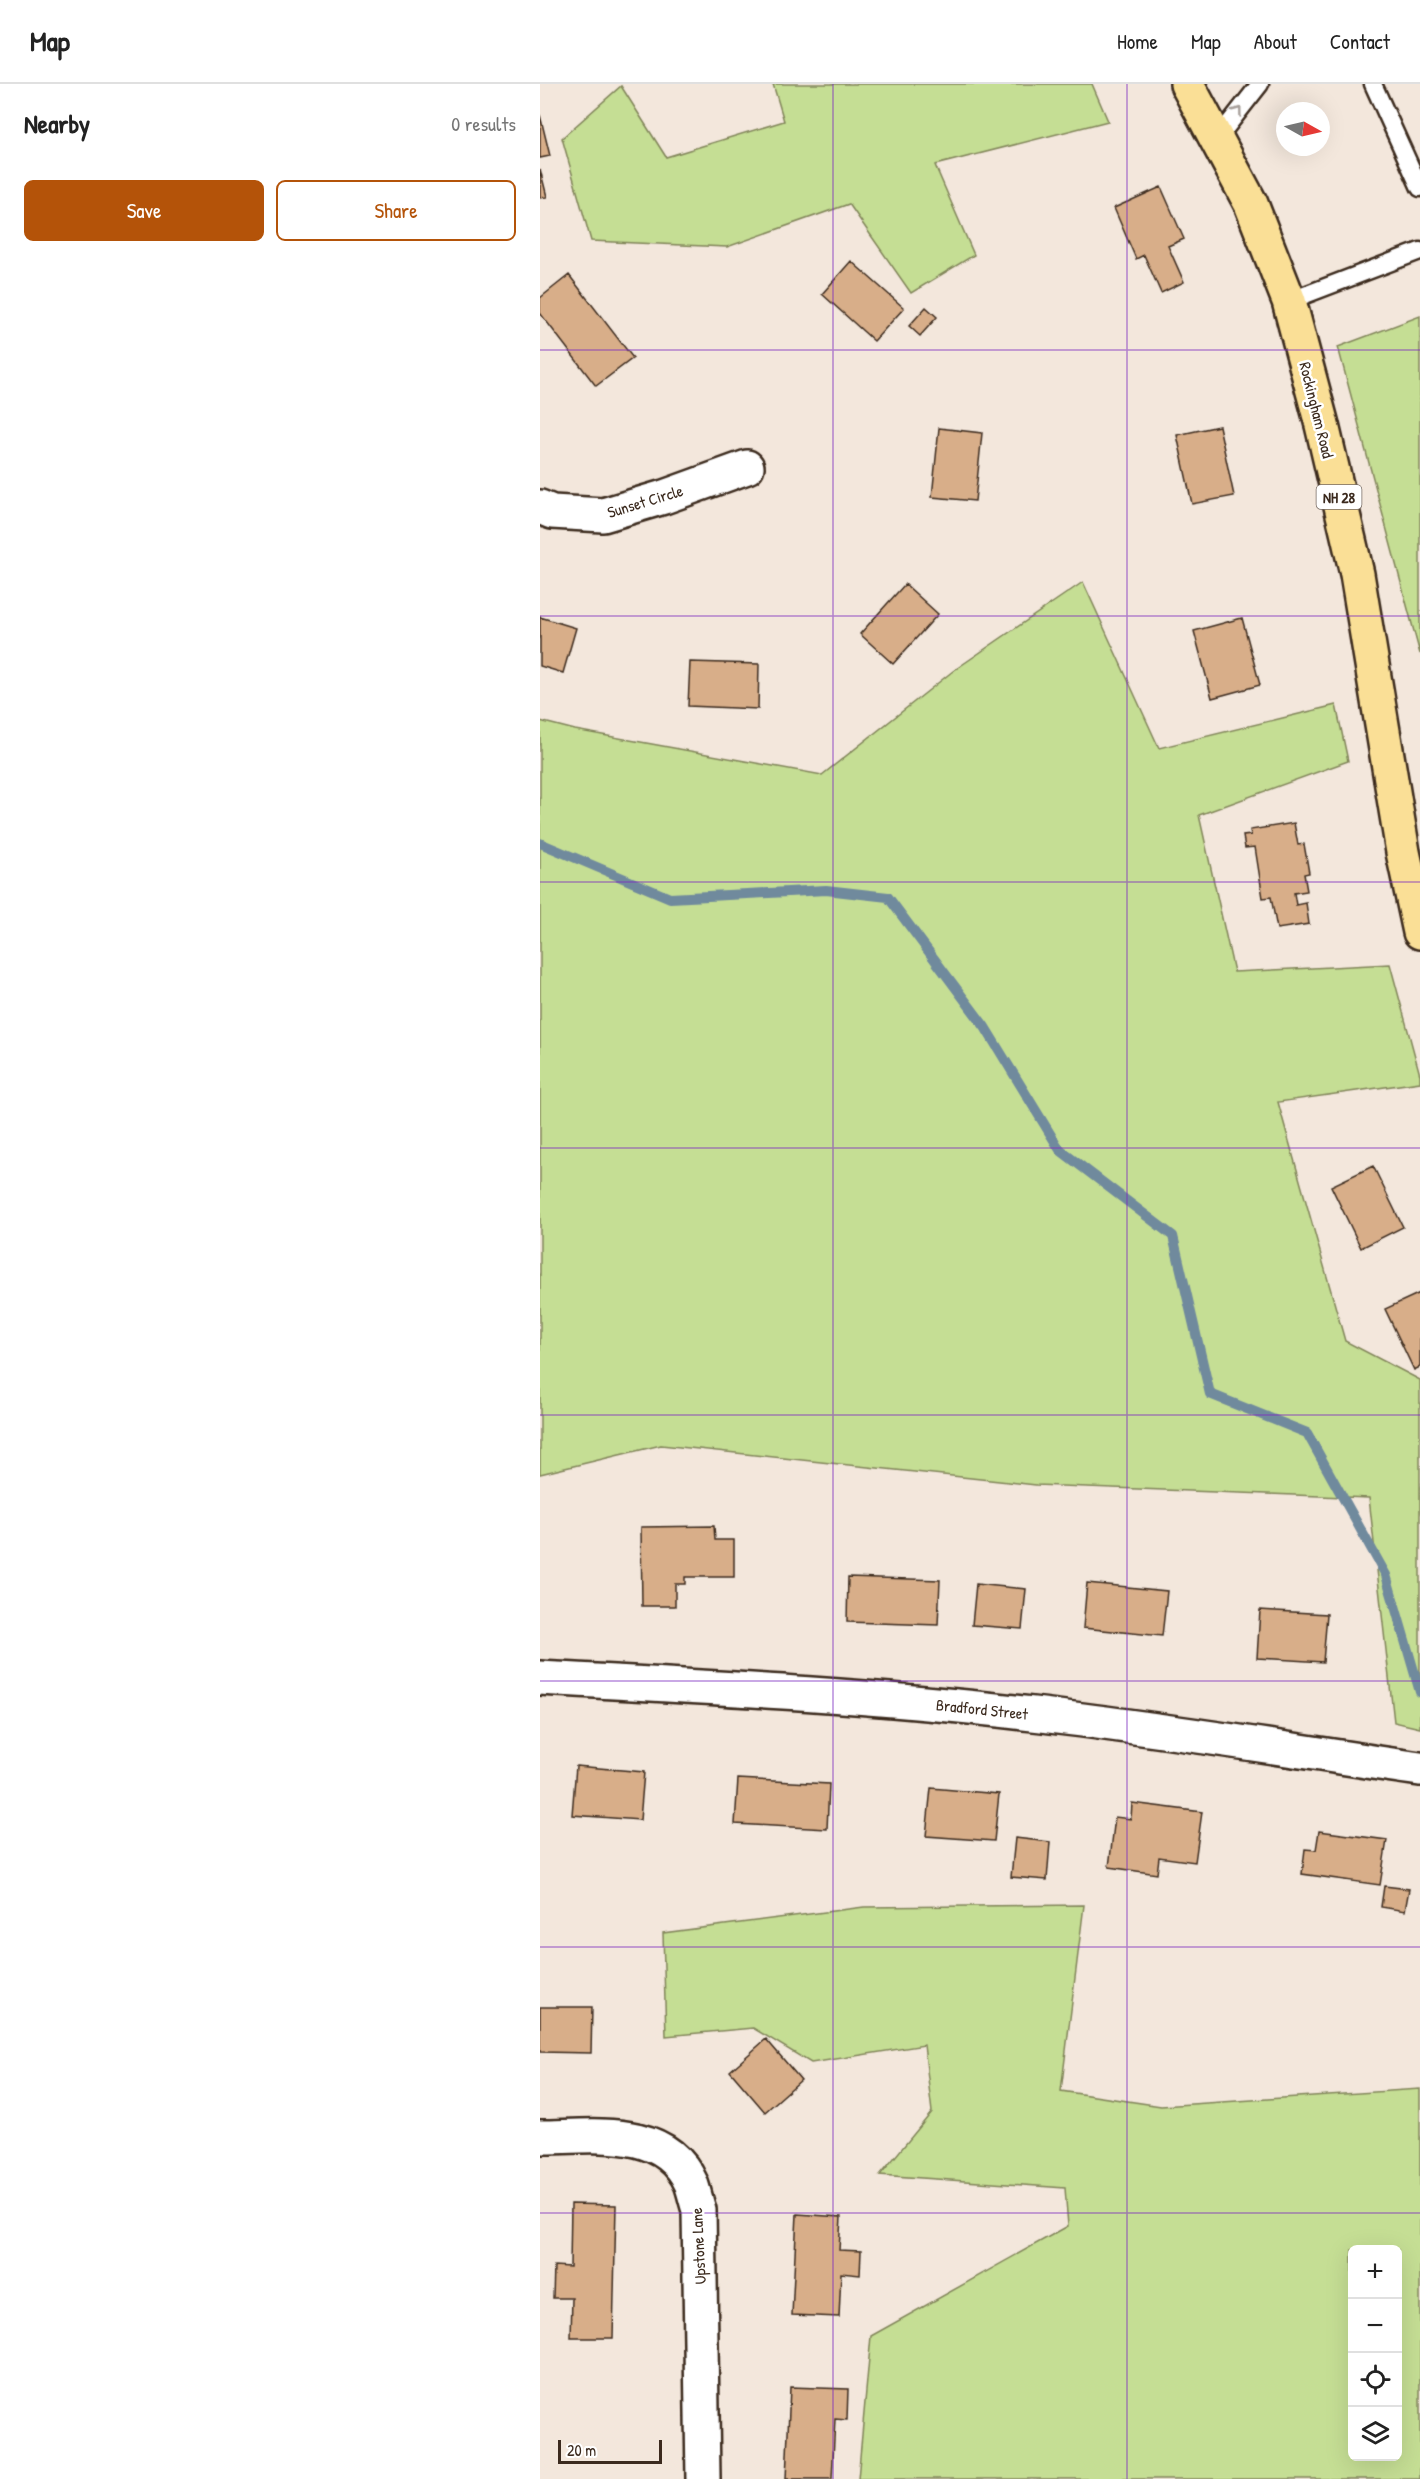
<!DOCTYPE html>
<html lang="en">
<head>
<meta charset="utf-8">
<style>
	:root { --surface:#fff; --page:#f2f2f2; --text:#222; --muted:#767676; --line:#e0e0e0; --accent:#b45309 }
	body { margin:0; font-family:"Patrick Hand",sans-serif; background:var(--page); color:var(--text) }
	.controls { position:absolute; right:18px; bottom:18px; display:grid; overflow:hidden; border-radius:9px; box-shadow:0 6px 24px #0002 }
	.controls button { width:54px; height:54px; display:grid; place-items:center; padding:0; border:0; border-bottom:2px solid var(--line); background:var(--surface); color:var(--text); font:30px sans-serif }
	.compass { position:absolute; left:736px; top:18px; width:54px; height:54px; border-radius:50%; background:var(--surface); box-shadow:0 6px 24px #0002; rotate:98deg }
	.scale { position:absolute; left:18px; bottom:15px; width:104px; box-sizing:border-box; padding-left:6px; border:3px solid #3b2a1e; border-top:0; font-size:16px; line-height:21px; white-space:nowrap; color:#3b2a1e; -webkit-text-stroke:4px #fff; paint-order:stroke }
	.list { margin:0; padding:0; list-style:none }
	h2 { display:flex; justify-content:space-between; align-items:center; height:78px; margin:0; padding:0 24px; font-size:26px }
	h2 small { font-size:20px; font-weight:400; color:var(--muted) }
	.actions { display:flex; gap:12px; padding:18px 24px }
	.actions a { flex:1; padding:14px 0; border:2px solid var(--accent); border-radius:9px; text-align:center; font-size:21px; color:var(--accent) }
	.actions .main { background:var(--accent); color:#fff }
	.icon { flex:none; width:33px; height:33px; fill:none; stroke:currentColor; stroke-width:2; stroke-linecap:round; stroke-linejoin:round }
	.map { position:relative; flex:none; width:880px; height:2395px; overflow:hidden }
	header { display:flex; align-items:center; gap:36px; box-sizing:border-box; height:84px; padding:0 30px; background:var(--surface); border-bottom:2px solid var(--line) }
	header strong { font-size:28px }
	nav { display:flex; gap:33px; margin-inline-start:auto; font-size:21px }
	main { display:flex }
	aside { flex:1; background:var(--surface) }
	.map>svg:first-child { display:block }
	.green { fill:#c5de94; stroke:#808459; stroke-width:1.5; fill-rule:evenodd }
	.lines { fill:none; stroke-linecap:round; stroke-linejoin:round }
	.stream { stroke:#708a9d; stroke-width:10 }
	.building { fill:#d8ae89; stroke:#3b2a1e; stroke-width:1.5 }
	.service-casing { stroke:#3b2a1e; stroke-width:21 }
	.minor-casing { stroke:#3b2a1e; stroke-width:38 }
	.primary-casing { stroke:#3b2a1e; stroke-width:38 }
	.service { stroke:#fff; stroke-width:16 }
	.minor { stroke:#fff; stroke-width:33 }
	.primary { stroke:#fadf96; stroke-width:33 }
	.oneway { stroke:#a79f9a }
	.grid { fill:none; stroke:#7b2cbf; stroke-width:1.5; stroke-opacity:0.55 }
	.labels { text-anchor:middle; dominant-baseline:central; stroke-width:5; stroke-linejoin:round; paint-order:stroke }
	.shield { fill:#fff; stroke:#766a62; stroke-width:1.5 }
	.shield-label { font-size:15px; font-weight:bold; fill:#3b2a1e }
	.street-label { font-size:16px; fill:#3b2a1e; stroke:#fff }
</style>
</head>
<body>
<header>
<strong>Map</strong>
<nav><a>Home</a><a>Map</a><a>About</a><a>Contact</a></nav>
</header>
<main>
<aside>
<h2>Nearby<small>0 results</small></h2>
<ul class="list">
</ul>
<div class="actions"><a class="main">Save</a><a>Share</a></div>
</aside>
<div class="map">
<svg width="880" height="2395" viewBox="0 0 880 2395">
	<rect width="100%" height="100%" fill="#f3e7dc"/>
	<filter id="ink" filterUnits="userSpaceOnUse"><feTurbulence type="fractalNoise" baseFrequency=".0167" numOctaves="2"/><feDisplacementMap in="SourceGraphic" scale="12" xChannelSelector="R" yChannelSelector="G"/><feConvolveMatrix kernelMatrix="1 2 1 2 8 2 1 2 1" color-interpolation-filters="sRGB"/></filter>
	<g filter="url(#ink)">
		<path class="green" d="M233,0h319l16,37 -173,44 39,90 -63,38 -62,-89 -122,43 -136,-6 -29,-103 59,-52 45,71 118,-36z
			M880,232v338l-82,-307z
			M543,498l76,166 177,-43 12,56 -149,54 35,157 156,-8 30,111v7l-142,20 67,239 75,39v348l-26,-6 -25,-224 -333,-13 -375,-40 -121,29v-753l35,9 247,45 131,-104z
			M544,1821l-23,186 100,15 259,-17v390h-562l13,-143 197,-110 -3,-38 -185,-13 52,-63 -8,-67 -113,18 -58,-35 -87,8 -3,-103 201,-26zM812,2166h46v206h-46z"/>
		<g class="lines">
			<path class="stream" d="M0,759l130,55 156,-8 62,7 97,130 75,123 113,86 37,158 97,39 79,142 34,117"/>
		</g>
		<path class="building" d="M0,31l10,41 -10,2z
			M0,85l7,28 -7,1z
			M621,103l23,52 -16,7 16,36 -23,11 -17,-38 -8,4 -22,-51z
			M311,177l53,47 -30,33 -52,-47z
			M29,191l64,83 -37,28 -56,-73v-15z
			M386,223l11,10 -17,19 -11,-10z
			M679,342l15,70 -42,8 -15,-69z
			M399,344l43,5 -7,68 -43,-4z
			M365,500l33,30 -45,50 -33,-30z
			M0,533l36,11 -13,45 -23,-7z
			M702,534l18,67 -48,13 -18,-67z
			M150,578l69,2 -1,45 -70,-3z
			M754,739l4,22 6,-1 5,29 -5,1 3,17 -13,2 2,12 10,-2 3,21 -32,5 -6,-32 -8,1 -8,-51 -10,1 -2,-12 8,-1 -1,-5z
			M833,1082l30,61 -42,21 -30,-62z
			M880,1209v74l-6,3 -29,-61z
			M174,1442l1,14h19v37h-49v7h-10v22h-33l-1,-79z
			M308,1493l92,3 -2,45 -91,-3z
			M547,1499l80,8 -5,45 -79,-8z
			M436,1500l50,5 -4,40 -50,-4z
			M720,1526l67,4 -4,48 -66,-4z
			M36,1682l68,6 -4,48 -68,-5z
			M198,1695l91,5 -2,45 -92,-5z
			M391,1704l68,6 -5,47 -68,-5z
			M592,1719l70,9 -7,50 -36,-5 -2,17 -48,-7 6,-50 16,2z
			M779,1747l68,9 -7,45 -78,-11 3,-25 11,1z
			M475,1754l35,4 -3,38 -36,-3z
			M844,1802l25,3 -4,22 -24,-4z
			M0,1923h52l-1,46 -51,-1z
			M226,1955l35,41 -36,32 -35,-41z
			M31,2120l45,1 -3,133h-42l1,-40h-19l1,-32 16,1z
			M257,2130l44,3 -2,33 22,1 -1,24 -19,-2 -2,44 -47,-2z
			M250,2303l58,2 -1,31 -12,-1 -3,60h-46z"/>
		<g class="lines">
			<defs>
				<path id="service" d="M833,0l47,104
					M677,55l43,-55
					M749,217l131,-50"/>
				<path id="minor" d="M0,423l12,5 51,3 61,-18 83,-30
					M0,1594c165,9 330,17 493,36 130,15 258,36 387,55
					M0,2053c52,0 125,-13 151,46 3,8 5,18 8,27l4,269"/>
				<path id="primary" d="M647,0l64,120 38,97 33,124 35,149 46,278 17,80"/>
			</defs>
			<use href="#service" class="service-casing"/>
			<use href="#minor" class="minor-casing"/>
			<use href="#primary" class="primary-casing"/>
			<use href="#service" class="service"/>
			<use href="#minor" class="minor"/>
			<use href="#primary" class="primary"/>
		</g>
		<defs><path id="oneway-chevron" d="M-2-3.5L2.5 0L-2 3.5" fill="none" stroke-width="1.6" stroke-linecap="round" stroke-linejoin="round" transform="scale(1.5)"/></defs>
		<use class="oneway" href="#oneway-chevron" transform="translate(698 27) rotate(-53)"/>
	</g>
	<path class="grid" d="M293,0v2395M587,0v2395M0,266h880M0,532h880M0,798h880M0,1064h880M0,1331h880M0,1597h880M0,1863h880M0,2129h880"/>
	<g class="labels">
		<rect class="shield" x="776.5" y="401" width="45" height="24" rx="4.5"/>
		<g class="shield-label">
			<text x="799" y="413">NH 28</text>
		</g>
		<g class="street-label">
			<text transform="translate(777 326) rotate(76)">Rockingham Road</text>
			<text transform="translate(105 417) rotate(-17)">Sunset Circle</text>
			<text transform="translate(442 1625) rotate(6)">Bradford Street</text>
			<text transform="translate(158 2162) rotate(-93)">Upstone Lane</text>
		</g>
	</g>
</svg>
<div class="controls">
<button>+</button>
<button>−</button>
<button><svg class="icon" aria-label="locate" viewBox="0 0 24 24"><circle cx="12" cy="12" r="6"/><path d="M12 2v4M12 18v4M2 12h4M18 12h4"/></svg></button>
<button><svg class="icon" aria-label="layers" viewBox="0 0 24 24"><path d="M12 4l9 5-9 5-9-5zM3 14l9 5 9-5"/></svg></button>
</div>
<svg class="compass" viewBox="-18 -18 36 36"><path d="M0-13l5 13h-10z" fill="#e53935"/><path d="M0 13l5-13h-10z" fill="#767676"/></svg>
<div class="scale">20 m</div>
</div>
</main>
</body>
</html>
